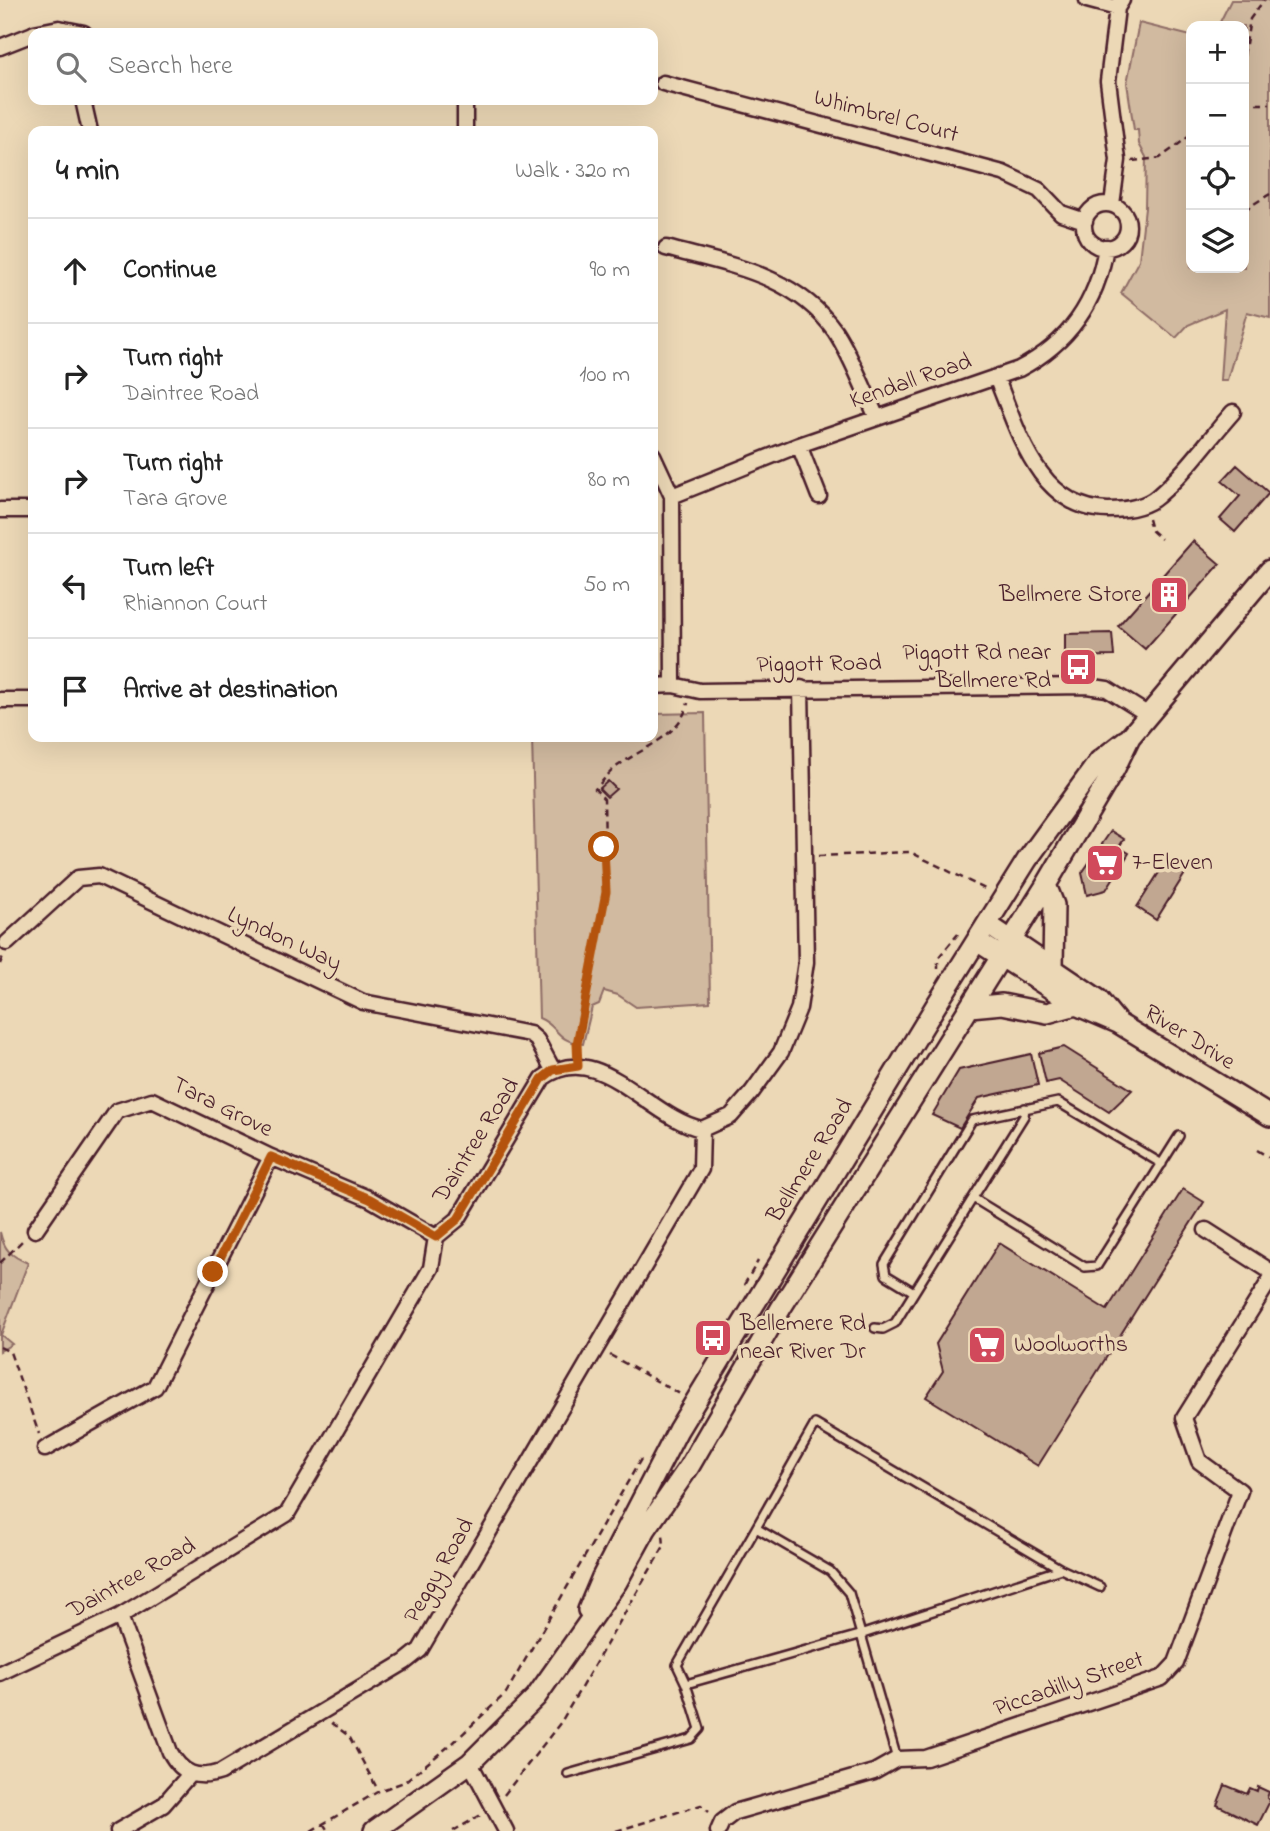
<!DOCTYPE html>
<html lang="en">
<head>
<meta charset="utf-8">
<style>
	:root { --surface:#fff; --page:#f2f2f2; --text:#222; --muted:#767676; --line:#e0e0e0 }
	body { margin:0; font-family:"Indie Flower",sans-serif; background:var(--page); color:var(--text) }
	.controls { position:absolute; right:21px; top:21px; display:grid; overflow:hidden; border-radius:14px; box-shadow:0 7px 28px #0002 }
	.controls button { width:63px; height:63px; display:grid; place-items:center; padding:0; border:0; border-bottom:2px solid var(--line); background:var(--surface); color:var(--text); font:35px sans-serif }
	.stop { position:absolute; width:21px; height:21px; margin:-16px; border:5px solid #b45309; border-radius:50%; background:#fff }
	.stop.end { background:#b45309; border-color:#fff; box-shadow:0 2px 7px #0008 }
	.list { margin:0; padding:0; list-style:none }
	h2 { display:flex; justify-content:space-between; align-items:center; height:91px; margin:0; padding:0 28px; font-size:30px }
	h2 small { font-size:23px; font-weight:400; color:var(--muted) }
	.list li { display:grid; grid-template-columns:46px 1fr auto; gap:21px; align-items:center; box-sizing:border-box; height:105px; padding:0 28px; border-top:2px solid var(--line) }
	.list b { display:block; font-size:26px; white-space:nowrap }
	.list p { margin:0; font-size:23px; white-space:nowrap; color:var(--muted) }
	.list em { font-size:23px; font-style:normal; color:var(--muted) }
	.icon { flex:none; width:38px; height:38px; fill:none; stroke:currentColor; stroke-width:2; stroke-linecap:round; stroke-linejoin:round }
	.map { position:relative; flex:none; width:1270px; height:1831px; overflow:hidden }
	.search { position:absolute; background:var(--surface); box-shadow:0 7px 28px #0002; left:28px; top:28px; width:630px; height:77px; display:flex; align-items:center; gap:18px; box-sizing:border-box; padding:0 24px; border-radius:14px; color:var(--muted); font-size:26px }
	.panel { position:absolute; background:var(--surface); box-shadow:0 7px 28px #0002; left:28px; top:126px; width:630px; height:616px; border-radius:14px }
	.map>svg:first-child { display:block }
	.green { fill:#d1baa0; stroke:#8e6c66; stroke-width:2 }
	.building { fill:#c1a791; stroke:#4a1f2b; stroke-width:2 }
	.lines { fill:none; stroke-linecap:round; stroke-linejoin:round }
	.lane-casing { stroke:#4a1f2b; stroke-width:12 }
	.street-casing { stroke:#4a1f2b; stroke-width:19 }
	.secondary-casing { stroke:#4a1f2b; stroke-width:24 }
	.path { stroke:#4a1f2b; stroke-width:2.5; stroke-dasharray:7 5; stroke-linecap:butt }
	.lane { stroke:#ecd8b6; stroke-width:7 }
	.street { stroke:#ecd8b6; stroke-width:14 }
	.secondary { stroke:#ecd8b6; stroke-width:19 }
	.route { stroke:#b45309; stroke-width:9 }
	.labels { text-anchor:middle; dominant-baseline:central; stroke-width:7; stroke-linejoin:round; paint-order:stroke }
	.street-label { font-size:24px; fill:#4a1f2b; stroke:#ecd8b6 }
	.poi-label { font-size:24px; fill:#4a1f2b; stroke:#ecd8b6; text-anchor:start }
</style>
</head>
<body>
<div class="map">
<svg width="1270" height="1831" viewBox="0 0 1270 1831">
	<rect width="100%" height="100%" fill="#ecd8b6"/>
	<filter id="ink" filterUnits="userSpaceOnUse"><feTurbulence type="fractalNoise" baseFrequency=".0143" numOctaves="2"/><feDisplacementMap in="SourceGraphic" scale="14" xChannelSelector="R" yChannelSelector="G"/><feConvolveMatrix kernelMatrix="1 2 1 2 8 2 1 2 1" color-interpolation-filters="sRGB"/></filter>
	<g filter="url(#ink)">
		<path class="green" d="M1231,0h39v318l-23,-6 -20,68h-7l5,-71 -37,16 -12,13 -55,-45 18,-33 6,-52 1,-51 -7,-13 -1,-14h-4l-7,-47 12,-60 52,13v232h53v-242h-26z
			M705,713l5,289 -74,5 -18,-12 -14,-4 -5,13 -7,3 -9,37c-27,-2 -24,-18 -44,-26l-7,-281h121v-23z
			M0,1232c4,18 11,24 28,31l-27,72 11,9 -12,7z"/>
		<path class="building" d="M1237,465l32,28 -34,39 -15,-13 20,-23 -18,-15z
			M1193,541l27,23 -75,85 -27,-23z
			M1112,633l2,23 -49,1v-23z
			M608,781l8,8 -9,8 -8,-8z
			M1111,831l13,8 -5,8 10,6 -23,37 -19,5 -5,-22z
			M1167,860l19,12 -30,48 -19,-13z
			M1064,1047l68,43 -23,22 -50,-32 -13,3 -7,-30z
			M1031,1054l7,31 -59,13 -19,30 -28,-13 27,-45z
			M1183,1189l21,13 -166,264 -112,-69 17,-26 -7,-27 63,-101 108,67z
			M1225,1785l22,9 3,-6 7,3 1,-4 11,5 -2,6 3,3 -12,24 -41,-20z"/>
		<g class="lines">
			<defs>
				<path id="lane" d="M973,1198l112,69 12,-1 82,-130
					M914,1292l-28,-17 -2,-11 88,-144 86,-18 104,62
					M875,1328l8,1 12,-6 129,-207 1,-8
					M686,1684l-9,-19 79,-137
					M897,1759l-48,-166 -19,-22 -74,-43 59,-104 246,145 39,18
					M568,1774l123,-35 9,-10 -14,-45 177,-50 198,-65"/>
				<path id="street" d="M1087,0l30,8
					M34,33l25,-5 25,5
					M0,47l33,-13
					M663,83l340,90 36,17 22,23 24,8
					M83,100l7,31
					M465,100v31
					M1112,204l6,-44 -10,-79 9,-73 5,-8
					M1084 226a22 22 0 1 1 44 0a22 22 0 1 1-44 0Z
					M666,248c62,17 129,26 169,83 17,26 29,59 42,87
					M996,377c22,53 42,132 112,133 17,0 37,-2 50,-14 28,-24 51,-57 75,-84
					M799,445l20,51
					M653,455l19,41 1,189
					M672,496l127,-51 220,-76c50,-26 78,-66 87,-122
					M0,510h33
					M653,686l20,-1 27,6 387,-5 20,3 40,25
					M0,700h33
					M7,943l71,-65 21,-2 264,126 167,32 7,6 16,30
					M35,1230l82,-119 35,-11 119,57 99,42 66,38
					M1206,1230l64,41
					M45,1449l110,-62 116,-230
					M120,1616l50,136c12,22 27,28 51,20l184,-110 15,-12 281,-481 1,-40
					M0,1673l120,-57 167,-102 144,-246 5,-31 22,-18 85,-141c55,-41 106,41 159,51l29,-13 21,-24 29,-40 18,-44 7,-46 -5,-274
					M470,1763l36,68
					M118,1831l45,-26 27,-31
					M718,1831l4,-9 13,-10 139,-40 23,-13 29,-1 236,-80 14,-15 64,-172 -41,-30 -15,-43 86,-138"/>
				<path id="secondary" d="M1046,885l8,20 -1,62
					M987,924l111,75 19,23
					M977,941l99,64 42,18 152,93
					M970,1007l32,-3 45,9 29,-8
					M588,1610l14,-33 76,-147 257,-423 92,-147 72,-99 27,-21
					M374,1831l96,-68 66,-66 81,-115 29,-53 43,-62 92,-159 265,-423 68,-115 16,-33 140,-167"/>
			</defs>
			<use href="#lane" class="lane-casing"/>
			<use href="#street" class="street-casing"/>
			<use href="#secondary" class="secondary-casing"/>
			<path class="path" d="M1244,56l6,-37 14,-19
				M1244,104h26
				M1132,161l28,-3 31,-23
				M1244,210l26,-16
				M1148,519l3,11 10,9
				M818,856l92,-4 75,37
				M0,964l3,-8
				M938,969v-11l20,-24
				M578,1052l28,-160 -2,-93 -9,-10c8,-8 15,-18 24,-24 25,-18 61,-29 69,-62
				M1257,1150l13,8
				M0,1263l25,-25
				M744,1285l14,-24
				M0,1347l10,5 29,82
				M610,1355l70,39
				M331,1723l18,13 29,54
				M504,1795l57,-73 103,-176 -1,-12
				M323,1823l5,8
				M311,1831l68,-40 25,-9 50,-40 52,-49 135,-234
				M453,1831l28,-16
				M616,1831l85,-26 8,7"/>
			<use href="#lane" class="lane"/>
			<use href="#street" class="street"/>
			<use href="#secondary" class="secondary"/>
		</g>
	</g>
	<g class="lines" filter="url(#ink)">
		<path class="route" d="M213,1272l58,-115 99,42 66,38 22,-18 84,-140 11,-9 25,-4 -1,-22 29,-152 -2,-45"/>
	</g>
	<defs>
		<symbol id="building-square" viewBox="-11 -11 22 22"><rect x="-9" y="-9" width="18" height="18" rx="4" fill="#d1495b" stroke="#ecd8b6"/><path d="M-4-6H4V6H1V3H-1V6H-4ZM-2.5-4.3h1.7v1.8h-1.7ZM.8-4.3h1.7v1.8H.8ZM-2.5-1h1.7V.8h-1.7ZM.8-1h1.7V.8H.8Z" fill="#fff"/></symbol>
		<symbol id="bus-square" viewBox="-11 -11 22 22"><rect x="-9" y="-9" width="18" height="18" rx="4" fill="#d1495b" stroke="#ecd8b6"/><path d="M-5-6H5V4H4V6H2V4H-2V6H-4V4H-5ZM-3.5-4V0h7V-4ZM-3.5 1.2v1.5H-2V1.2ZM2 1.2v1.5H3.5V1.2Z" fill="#fff"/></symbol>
		<symbol id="supermarket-square" viewBox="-11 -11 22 22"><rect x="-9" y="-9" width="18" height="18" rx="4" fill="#d1495b" stroke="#ecd8b6"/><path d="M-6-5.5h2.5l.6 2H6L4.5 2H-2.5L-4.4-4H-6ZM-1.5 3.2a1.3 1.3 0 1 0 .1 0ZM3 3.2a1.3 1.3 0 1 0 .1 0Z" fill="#fff"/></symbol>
	</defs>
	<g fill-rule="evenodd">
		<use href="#building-square" x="1147" y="573" width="44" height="44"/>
		<use href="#bus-square" x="1056" y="645" width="44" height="44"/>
		<use href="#supermarket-square" x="1083" y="841" width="44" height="44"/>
		<use href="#bus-square" x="691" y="1316" width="44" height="44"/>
		<use href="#supermarket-square" x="965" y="1323" width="44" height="44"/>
	</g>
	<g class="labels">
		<g class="street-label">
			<text transform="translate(886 117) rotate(15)">Whimbrel Court</text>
			<text transform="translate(911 382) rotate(-19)">Kendall Road</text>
			<text transform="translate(819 665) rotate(-1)">Piggott Road</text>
			<text transform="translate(284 940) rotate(25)">Lyndon Way</text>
			<text transform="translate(1189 1038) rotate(32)">River Drive</text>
			<text transform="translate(222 1108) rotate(26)">Tara Grove</text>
			<text transform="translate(477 1141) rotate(-58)">Daintree Road</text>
			<text transform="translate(811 1161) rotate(-58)">Bellmere Road</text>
			<text transform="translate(440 1571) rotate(-60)">Peggy Road</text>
			<text transform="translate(132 1579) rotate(-29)">Daintree Road</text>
			<text transform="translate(1069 1685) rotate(-19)">Piccadilly Street</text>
		</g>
		<g class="poi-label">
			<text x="1142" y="595" text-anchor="end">Bellmere Store</text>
			<text x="1051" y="653" text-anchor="end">Piggott Rd near<tspan x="1051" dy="28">Bellmere Rd</tspan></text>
			<text x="1132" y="863">7-Eleven</text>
			<text x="740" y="1324">Bellemere Rd<tspan x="740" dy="28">near River Dr</tspan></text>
			<text x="1014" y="1345">Woolworths</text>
		</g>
	</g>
</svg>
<div class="controls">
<button>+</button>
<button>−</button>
<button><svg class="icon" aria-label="locate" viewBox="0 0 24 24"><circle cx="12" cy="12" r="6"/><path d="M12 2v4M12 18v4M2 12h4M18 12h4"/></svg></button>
<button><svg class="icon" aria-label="layers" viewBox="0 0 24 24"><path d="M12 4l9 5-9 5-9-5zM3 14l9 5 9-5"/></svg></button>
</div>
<div class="stop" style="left:604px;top:847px"></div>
<div class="stop end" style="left:213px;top:1272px"></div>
<div class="search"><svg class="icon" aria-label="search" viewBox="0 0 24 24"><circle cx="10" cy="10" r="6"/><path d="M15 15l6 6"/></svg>Search here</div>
<section class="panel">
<h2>4 min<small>Walk · 320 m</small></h2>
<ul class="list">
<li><svg class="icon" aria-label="ahead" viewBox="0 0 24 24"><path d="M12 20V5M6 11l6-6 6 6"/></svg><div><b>Continue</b></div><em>90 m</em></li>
<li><svg class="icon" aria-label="right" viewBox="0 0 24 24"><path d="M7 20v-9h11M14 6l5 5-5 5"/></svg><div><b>Turn right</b><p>Daintree Road</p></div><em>100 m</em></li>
<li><svg class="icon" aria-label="right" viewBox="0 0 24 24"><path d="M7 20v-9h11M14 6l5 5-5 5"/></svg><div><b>Turn right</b><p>Tara Grove</p></div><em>80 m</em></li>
<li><svg class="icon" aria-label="left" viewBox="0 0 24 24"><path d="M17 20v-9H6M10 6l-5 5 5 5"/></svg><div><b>Turn left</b><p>Rhiannon Court</p></div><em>50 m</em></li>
<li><svg class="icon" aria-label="arrive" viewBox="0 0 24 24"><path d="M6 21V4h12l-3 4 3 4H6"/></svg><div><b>Arrive at destination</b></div></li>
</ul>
</section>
</div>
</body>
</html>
